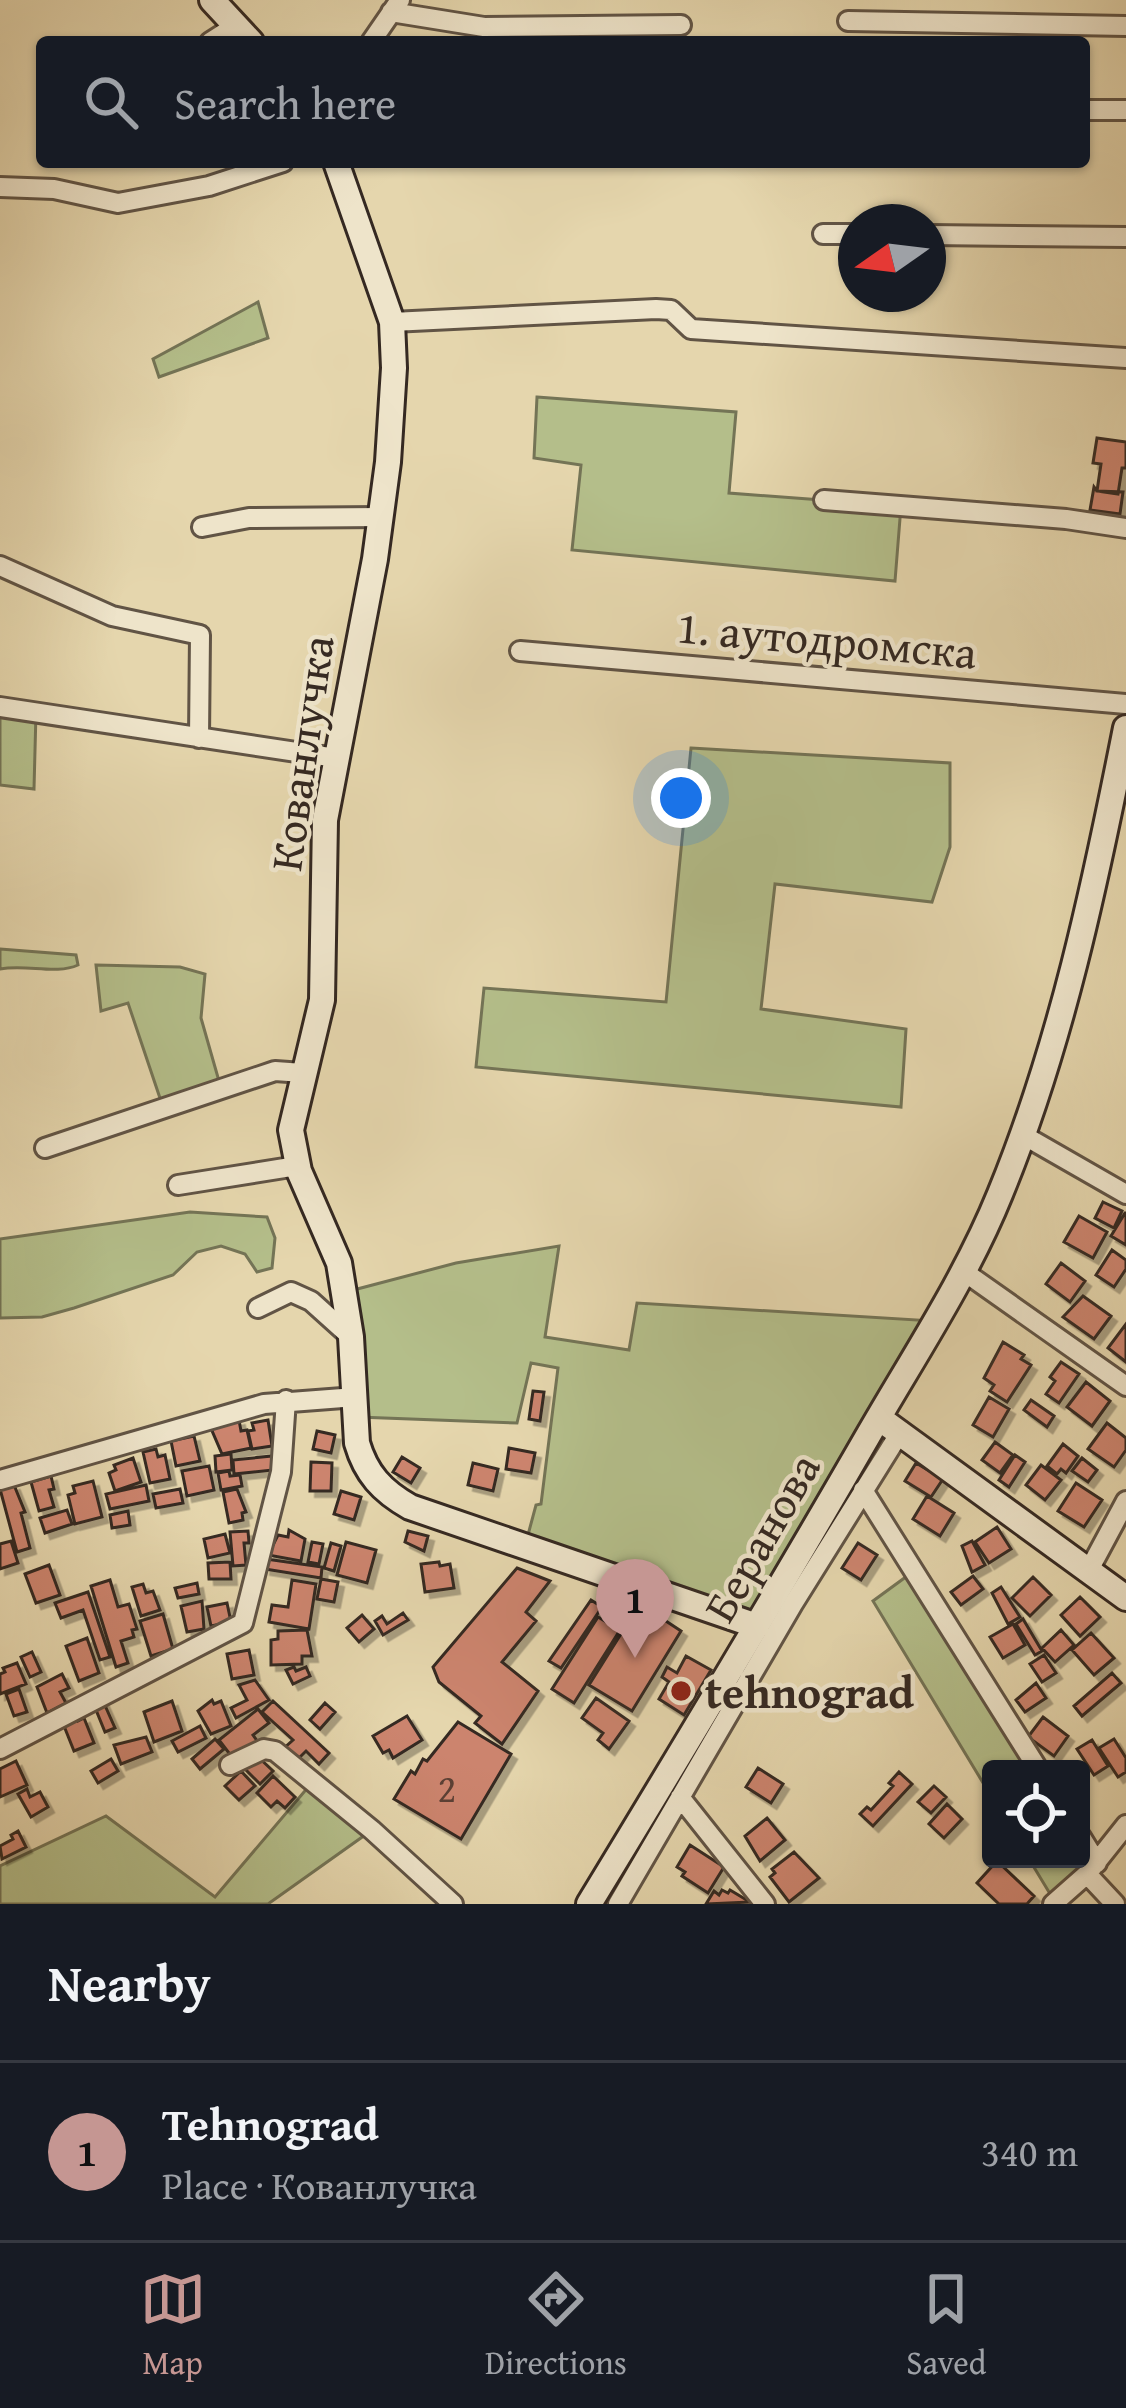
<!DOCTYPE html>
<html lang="en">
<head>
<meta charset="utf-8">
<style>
	:root { --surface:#171b24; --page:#242831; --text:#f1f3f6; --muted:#9ea1a6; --line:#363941; --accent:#c59692 }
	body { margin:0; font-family:"Gentium Book Plus",serif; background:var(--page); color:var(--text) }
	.controls { position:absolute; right:36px; bottom:36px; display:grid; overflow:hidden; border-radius:12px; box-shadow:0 3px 9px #0004 }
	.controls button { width:108px; height:108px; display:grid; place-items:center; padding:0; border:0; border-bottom:3px solid var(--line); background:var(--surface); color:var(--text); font:60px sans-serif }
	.compass { position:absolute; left:838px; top:204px; width:108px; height:108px; border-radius:50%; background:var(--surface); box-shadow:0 3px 9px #0004; rotate:256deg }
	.you { position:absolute; left:681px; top:798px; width:42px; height:42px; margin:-30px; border:9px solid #fff; border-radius:50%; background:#1a73e8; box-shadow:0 0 0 18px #1a73e833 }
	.badge { display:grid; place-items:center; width:78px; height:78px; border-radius:50%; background:var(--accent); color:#111; font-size:39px; font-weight:700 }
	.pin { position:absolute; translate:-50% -99px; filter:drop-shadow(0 3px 6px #0008) }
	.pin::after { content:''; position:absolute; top:63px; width:42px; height:36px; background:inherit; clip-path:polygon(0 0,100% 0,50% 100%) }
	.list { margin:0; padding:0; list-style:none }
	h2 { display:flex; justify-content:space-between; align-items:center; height:156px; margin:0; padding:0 48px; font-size:51px }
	h2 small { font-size:39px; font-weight:400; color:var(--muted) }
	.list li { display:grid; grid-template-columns:78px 1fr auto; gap:36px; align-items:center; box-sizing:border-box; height:180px; padding:0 48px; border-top:3px solid var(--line) }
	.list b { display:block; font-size:45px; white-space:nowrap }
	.list p { margin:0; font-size:39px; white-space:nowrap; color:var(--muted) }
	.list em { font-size:39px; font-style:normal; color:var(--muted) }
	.icon { flex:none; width:66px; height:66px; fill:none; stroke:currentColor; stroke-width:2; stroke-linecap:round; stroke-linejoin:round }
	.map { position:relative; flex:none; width:1126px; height:1904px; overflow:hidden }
	.search { position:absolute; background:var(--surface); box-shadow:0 3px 9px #0004; left:36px; right:36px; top:36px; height:132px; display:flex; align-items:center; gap:30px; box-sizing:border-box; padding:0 42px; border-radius:12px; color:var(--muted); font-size:45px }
	.sheet { height:336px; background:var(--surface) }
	nav { display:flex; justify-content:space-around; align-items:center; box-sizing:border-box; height:168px; border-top:3px solid var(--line); background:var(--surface); font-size:33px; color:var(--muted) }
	nav a { display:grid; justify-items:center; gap:6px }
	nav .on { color:var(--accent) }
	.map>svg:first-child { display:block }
	.green { fill:#b4be8a; stroke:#747456; stroke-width:3 }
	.building { fill:#cc846e; stroke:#352922; stroke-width:3; filter:url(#shadow) }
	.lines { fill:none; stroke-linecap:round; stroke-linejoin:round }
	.street-casing { stroke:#615445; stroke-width:24 }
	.secondary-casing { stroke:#352922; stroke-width:30 }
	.street { stroke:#eee4ca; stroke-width:18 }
	.secondary { stroke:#eee4ca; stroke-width:24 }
	.poi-dot { fill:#8f2418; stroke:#eee4ca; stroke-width:4.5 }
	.labels { text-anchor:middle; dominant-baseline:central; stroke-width:9; stroke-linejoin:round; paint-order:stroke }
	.number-label { font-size:39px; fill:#5b4035 }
	.street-label { font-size:45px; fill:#352922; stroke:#eee4ca }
	.poi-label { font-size:45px; font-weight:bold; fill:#352922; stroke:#eee4ca; text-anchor:start }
</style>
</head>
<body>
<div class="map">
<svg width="1126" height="1904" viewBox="0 0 1126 1904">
	<defs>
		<filter id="shadow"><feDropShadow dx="5.5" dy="5.5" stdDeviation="0" flood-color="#0004"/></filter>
	</defs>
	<rect width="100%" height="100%" fill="#e5d6ad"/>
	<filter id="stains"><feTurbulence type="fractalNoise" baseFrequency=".00167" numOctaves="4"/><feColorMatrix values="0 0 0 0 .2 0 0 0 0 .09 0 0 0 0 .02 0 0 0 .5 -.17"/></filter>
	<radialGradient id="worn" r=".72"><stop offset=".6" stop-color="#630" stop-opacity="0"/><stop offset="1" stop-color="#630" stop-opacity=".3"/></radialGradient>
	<path class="green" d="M258,302l10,36 -109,39 -6,-18z
		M537,397l199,15 -7,81 172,13 -6,75 -323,-31 9,-85 -47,-7z
		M0,707l36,5 -2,77 -34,-4z
		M691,748l259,15v84l-18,55 -157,-18 -14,125 145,20 -5,78 -425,-40 8,-79 182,14z
		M0,949l76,6 2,10c-22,10 -51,-1 -78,4z
		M96,965l84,2 25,7 -4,44 20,70 -58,19 -35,-104 -27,8z
		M190,1212l77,5 8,21 -3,30 -15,4 -12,-18 -24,-8 -24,6 -24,23 -99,33 -32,9 -42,1v-79z
		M559,1246l-14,91 84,13 8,-47 297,18 -177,305 -232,-80 11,-41 5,-1 17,-136 -27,-5 -14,60 -159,-6 -12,-125 110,-29z
		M914,1571l124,198h-47v27l-118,-195z
		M315,1779l57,51 -104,74h-268v-38l106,-50 109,81z
		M1081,1837l16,26 -42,39 -26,-43h52z"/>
	<path class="building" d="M1097,438l29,4v26h-4l-4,26 -21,-3 4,-27 -8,-1z
		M1094,487l3,4 26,1 -3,22 -30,-4z
		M1103,1202l19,9 -8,17 -19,-10z
		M1125,1213h1v32l-15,-9z
		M1079,1216l28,16 -14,26 -29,-16z
		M1112,1250l14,10v9l-12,18 -18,-12z
		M1061,1263l24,18 -15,21 -24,-18z
		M1083,1296l28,20 -17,23 -31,-22z
		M1126,1324v38l-18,-14z
		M1003,1342l21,13 -3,4 10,6 -24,37 -17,-11 4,-6 -10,-7z
		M1061,1362l18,12 -20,29 -13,-9 9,-13 -5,-4z
		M1086,1382l24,19 -18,25 -25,-19z
		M533,1391l11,1 -4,29 -11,-2z
		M989,1397l20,12 -16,28 -20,-12z
		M1031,1400l23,16 -7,11 -23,-17z
		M239,1420l2,11 6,-1 4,18 -29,6 -12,-28z
		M268,1420l4,26 -20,3 -4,-18 6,-1 -2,-7z
		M1107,1423l19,15v12l-12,17 -26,-18z
		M317,1431l18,4 -4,18 -18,-4z
		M194,1436l6,25 -24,5 -5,-25z
		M995,1442l18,13 -13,18 -18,-13z
		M1063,1444l15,12 -12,17 -5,-4 -4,5 -10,-8z
		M509,1448l26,5 -4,20 -25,-4z
		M156,1449l2,8 7,-2 5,24 -20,4 -7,-31z
		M231,1454l1,16 -16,2 -1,-16z
		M1015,1455l10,7 -16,25 -10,-7z
		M272,1456l1,14 -39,4 -1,-14z
		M402,1457l18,11 -9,15 -18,-11z
		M133,1458l8,24 -26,9 -6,-18 7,-3 -2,-5z
		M1082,1458l15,12 -9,12 -16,-11z
		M311,1462l21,1 -1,28h-21z
		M473,1463l25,6 -5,22 -25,-6z
		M916,1463l27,16 -12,18 -26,-16z
		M1041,1465l20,15 -16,20 -19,-15z
		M209,1466l5,24 -27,6 -5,-25z
		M229,1471l1,5 10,-1 2,11 -21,4 -3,-17z
		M51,1476l3,13 -5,1 5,17 -15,4 -8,-29z
		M93,1481l9,36 -27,7 -7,-29 7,-2 -2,-7z
		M1076,1483l26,17 -18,27 -26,-16z
		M14,1485l11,27 -4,1 9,35 -13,4 -17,-63z
		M146,1485l3,16 -39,8 -4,-15z
		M180,1489l3,14 -27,5 -3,-14z
		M237,1489l9,23 -4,1 1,7 -14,3 -6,-31z
		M341,1491l20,6 -7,23 -20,-6z
		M927,1496l27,17 -14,23 -27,-17z
		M67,1510l5,14 -27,9 -5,-15z
		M128,1511l2,14 -18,3 -2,-13z
		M997,1527l14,22 -22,14 -14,-21z
		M289,1530l16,9 -4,22 -33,-6 10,-20 10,2z
		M248,1531l1,12h-5l2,22 -13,1 -3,-34z
		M408,1531l20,5 -4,15 -19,-9z
		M225,1534l5,19 -22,5 -4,-19z
		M11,1541l7,22 -18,6v-25z
		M972,1541l13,24 -13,7 -10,-26z
		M312,1542l11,2 -4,20 -11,-2z
		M346,1542l30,8 -9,33 -30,-8z
		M331,1543l10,3 -7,25 -10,-3z
		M858,1543l19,12 -16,25 -19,-12z
		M266,1559l56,8 -1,11 -56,-9z
		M230,1562l1,17h-22l-1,-16z
		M439,1562l1,4 10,-2 4,24 -29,4 -4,-28z
		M49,1565l11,30 -24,8 -11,-29z
		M517,1568l33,13 -24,31 10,9 -34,41 36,29 -36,53 -27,-21 6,-7 -42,-34 -6,-15z
		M973,1576l10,13 -22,16 -10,-13z
		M1033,1577l18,18 -21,21 -18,-18z
		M321,1579l17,3 -4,20 -17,-3z
		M110,1580l8,27 11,-3 8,25 -5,1 2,7 -13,4 7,22 -12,4 -25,-81z
		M292,1580l24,4 -7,45 -40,-7 3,-17 16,2z
		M197,1583l2,11 -21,4 -3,-10z
		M143,1584l3,9 7,-2 7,19 -19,6 -9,-29z
		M1001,1587l19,30 -12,7 -16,-31z
		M88,1592l22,65 -10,3 -17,-50 -22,8 -6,-15z
		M1080,1597l20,20 -20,19 -19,-21z
		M631,1598l50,33 -49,80 -43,-26 35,-56 -13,-7z
		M591,1600l11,7 -41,61 -12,-7z
		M202,1601l2,28 -17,3 -6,-26z
		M227,1603l4,19 -20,4 -4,-19z
		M403,1613l5,7 -25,15 -8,-14 7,-5 5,8z
		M163,1614l10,35 -22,7 -11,-35z
		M362,1615l12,14 -15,13 -12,-14z
		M598,1617l22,13 -46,73 -22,-14z
		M1023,1619l19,32 -7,4 -19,-31z
		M1013,1624l12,21 -22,13 -13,-21z
		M307,1630l5,26h-10v8l-31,1v-25l7,-1v-8z
		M1061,1630l13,15 -19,17 -13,-14z
		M1091,1633l23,25 -20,17 -22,-25z
		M87,1638l12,35 -20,8 -13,-35z
		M249,1650l5,25 -22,4 -5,-25z
		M32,1652l9,20 -11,5 -9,-20z
		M1044,1655l12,18 -14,9 -12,-18z
		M686,1656l25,14 -27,45 -25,-16 10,-17 -7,-5 5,-10 10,6z
		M17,1663l9,21 -26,10v-20l5,-2 -2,-4z
		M294,1667l2,4 10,-4 4,9 -17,8 -7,-14z
		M1112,1673l9,10 -39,33 -8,-10z
		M62,1674l7,14 -9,4 6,11 -19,10 -10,-26z
		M255,1680l14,20 -33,18 -5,-10 16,-8 -8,-15z
		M1036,1683l10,15 -21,14 -9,-12z
		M19,1689l8,23 -13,4 -8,-22z
		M596,1698l33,23 -20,28 -11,-9 5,-7 -21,-15z
		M212,1700l2,4 7,-3 10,25 -20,8 -13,-23z
		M103,1701l12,27 -10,4 -11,-27z
		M172,1701l10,30 -28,11 -10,-30z
		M273,1701l56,52 -10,11 -13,-13 -10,10 -13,-12 10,-9 -31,-28z
		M325,1703l10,9 -15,17 -10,-9z
		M258,1709l11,14 -16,12 5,7 -26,15 -13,-17z
		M76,1716l2,5 6,-3 10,25 -20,8 -12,-30z
		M407,1716l15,24 -29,18 -4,-8 -6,3 -10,-17z
		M1043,1717l25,19 -14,20 -26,-19z
		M458,1722l53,32 -50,85 -67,-40 17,-28 4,3 8,-15 4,2z
		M200,1726l6,12 -28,14 -6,-11z
		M146,1737l6,15 -31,12 -7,-19z
		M215,1739l9,10 -24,20 -8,-10z
		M1114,1739l12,19v14l-8,5 -19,-29z
		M1092,1740l16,26 -14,9 -17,-26z
		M256,1755l17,16 -13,13 -17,-17z
		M111,1759l7,12 -20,12 -7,-12z
		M16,1761l11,24 -27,12v-28z
		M758,1768l25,16 -12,19 -25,-16z
		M241,1771l14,15 -16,14 -14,-14z
		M899,1772l13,12 -39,42 -13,-12 7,-7 4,3 22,-24 -4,-3z
		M273,1776l22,21 -10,11 -8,-7 -6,6 -14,-14z
		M934,1786l12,11 -15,16 -13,-11z
		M27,1789l3,8 10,-5 8,15 -17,10 -13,-23z
		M947,1804l15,15 -18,19 -15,-14z
		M767,1818l18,22 -25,21 -15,-25z
		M18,1831l8,16 -24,12 -2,-13 13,-7 -2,-4z
		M690,1845l34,22 -16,26 -26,-17 3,-4 -8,-5z
		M794,1852l25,26 -30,24 -19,-25 5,-4 -3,-4z
		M997,1861l37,35 -7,8h-28l-22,-21z
		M722,1890l6,3 2,-3 20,12 -44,2 8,-13 5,4z"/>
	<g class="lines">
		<defs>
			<path id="street" d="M391,12l93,15 197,-2
				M848,21l278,5
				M210,42l25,-16
				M371,42l29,-42
				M1084,110h42
				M0,187l54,2 64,14 91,-17 74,-24
				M823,234h33
				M928,235l198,2
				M392,322l264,-13 15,1 20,19 435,29
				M824,500l242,19 60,9
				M202,527l47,-9 132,-1
				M0,566l112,50 88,19 -1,103
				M520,651l606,53
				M0,707l336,51
				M1023,1135l103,59
				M45,1148l230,-77 28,2
				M178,1185l119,-19
				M963,1271l163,115
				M258,1308l33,-16 20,9 40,36
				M0,1480l264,-76 92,-7
				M863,1490l175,279
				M1089,1570l37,-69
				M0,1749l243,-126 38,-151 5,-72
				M230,1765l34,-16 11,2 97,79 81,74
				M680,1797l85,107
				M1081,1837l16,26
				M1087,1874l28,30
				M618,1904l175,-300 108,-173
				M1053,1904l34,-30 39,-49"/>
			<path id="secondary" d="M212,0l39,42
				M336,162l56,160 2,46 -6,94 -13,97 -50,261 -3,180 -31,130 8,41 40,92 12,74 6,106c9,31 25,48 53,64l347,119
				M879,1418l247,180
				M589,1904c95,-156 189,-312 280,-470 45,-78 97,-156 131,-240 61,-148 95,-309 126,-466"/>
		</defs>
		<use href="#street" class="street-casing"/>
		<use href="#secondary" class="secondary-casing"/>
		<use href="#street" class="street"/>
		<use href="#secondary" class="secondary"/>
	</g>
	<circle class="poi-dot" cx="681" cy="1691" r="12"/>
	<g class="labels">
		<g class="number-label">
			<text x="447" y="1787">2</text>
		</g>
		<g class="street-label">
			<text transform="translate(827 639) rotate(5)">1. аутодромска</text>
			<text transform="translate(301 753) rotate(-82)">Кованлучка</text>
			<text transform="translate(761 1537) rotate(-60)">Беранова</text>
		</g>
		<g class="poi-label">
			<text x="705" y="1691">tehnograd</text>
		</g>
	</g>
	<rect width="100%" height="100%" filter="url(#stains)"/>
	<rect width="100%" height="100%" fill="url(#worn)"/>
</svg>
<div class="controls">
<button><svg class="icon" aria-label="locate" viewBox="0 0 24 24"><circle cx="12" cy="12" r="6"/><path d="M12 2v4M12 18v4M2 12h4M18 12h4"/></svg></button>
</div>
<svg class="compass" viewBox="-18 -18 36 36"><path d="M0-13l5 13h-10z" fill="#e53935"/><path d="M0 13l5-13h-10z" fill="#9ea1a6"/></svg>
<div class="you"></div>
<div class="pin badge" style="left:635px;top:1658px">1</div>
<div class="search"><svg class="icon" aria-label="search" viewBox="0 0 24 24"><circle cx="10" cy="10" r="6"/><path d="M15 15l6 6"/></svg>Search here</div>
</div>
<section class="sheet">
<h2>Nearby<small></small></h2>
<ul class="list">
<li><span class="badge">1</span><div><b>Tehnograd</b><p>Place · Кованлучка</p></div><em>340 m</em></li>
</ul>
</section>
<nav>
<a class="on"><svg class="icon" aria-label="map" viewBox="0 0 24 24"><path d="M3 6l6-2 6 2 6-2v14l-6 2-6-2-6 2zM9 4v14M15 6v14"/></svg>Map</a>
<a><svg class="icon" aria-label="directions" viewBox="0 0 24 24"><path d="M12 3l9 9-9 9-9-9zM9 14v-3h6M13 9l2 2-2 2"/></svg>Directions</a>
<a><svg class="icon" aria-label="saved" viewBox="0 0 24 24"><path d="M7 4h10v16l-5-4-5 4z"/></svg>Saved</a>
</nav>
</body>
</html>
